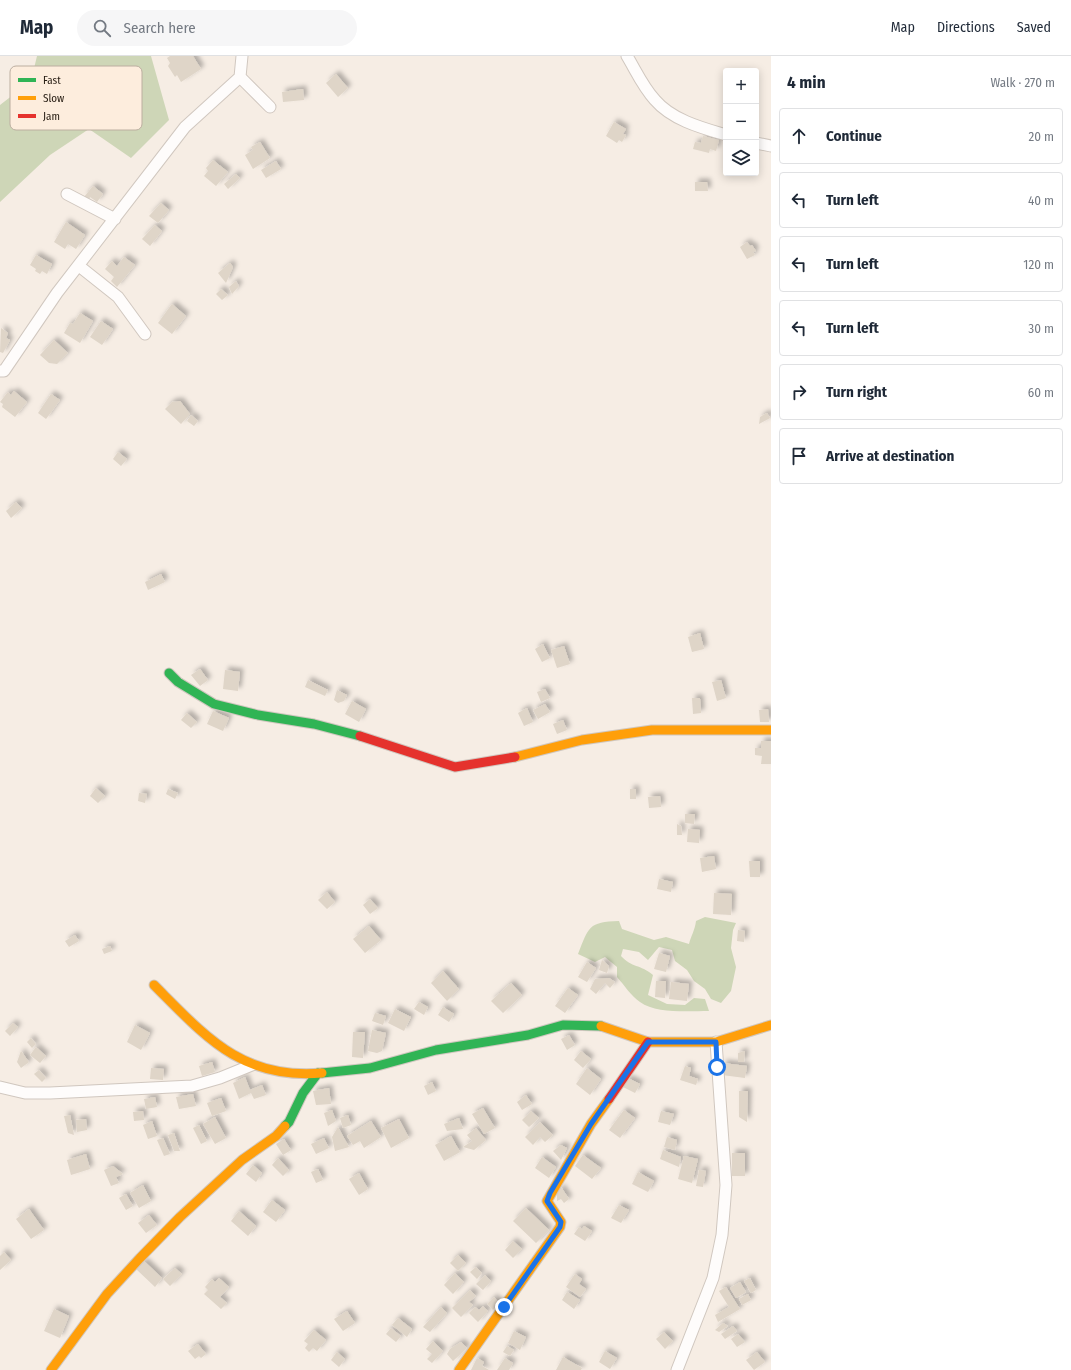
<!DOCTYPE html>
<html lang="en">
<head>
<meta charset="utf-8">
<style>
	:root { --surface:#fff; --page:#f6f6f7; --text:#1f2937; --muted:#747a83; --line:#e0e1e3 }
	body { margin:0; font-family:"Fira Sans Condensed",sans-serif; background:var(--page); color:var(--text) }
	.controls { position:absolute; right:12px; top:12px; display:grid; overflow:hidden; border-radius:4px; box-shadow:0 2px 10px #0003 }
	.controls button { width:36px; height:36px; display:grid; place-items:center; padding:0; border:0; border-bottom:1px solid var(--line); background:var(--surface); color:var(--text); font:20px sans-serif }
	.stop { position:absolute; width:12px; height:12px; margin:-9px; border:3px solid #1a73e8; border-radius:50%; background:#fff }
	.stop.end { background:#1a73e8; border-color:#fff; box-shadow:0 1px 4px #0008 }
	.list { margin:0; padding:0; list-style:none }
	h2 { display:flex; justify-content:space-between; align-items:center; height:52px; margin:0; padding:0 16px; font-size:17px }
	h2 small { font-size:13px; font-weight:400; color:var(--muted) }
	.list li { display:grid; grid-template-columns:26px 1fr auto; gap:12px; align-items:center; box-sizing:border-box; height:56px; margin:0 8px 8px; padding:0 8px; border:1px solid var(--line); border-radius:4px }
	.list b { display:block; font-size:15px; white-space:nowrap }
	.list em { font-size:13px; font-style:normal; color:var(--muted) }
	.icon { flex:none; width:22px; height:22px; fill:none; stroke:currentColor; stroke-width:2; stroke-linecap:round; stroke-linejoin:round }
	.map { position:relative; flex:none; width:771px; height:1314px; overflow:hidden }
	header { display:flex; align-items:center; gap:24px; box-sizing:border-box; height:56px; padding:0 20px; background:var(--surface); border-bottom:1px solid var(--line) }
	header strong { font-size:19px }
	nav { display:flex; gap:22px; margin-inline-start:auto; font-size:14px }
	.search { width:280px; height:36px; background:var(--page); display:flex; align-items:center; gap:10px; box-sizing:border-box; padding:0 14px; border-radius:22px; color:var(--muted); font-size:15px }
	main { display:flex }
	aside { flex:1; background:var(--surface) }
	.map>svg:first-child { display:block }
	.forest { fill:#ced6b7 }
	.building { fill:#dfd5c8; filter:url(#shadow) }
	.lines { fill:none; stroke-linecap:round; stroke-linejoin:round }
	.street-casing { stroke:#d0c7bf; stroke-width:13 }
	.fast-casing { stroke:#d0c7bf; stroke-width:11 }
	.slow-casing { stroke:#d0c7bf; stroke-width:11 }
	.jam-casing { stroke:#d0c7bf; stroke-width:11 }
	.street { stroke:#fefcfb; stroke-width:11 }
	.fast { stroke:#30b455; stroke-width:9 }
	.slow { stroke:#ff9f0a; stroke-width:9 }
	.jam { stroke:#e5322d; stroke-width:9 }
	.route { stroke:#1a73e8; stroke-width:5 }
	.key { fill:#fdeddd; stroke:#bcaea0; stroke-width:1 }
	.key-label { font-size:11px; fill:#261c12 }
</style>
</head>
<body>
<header>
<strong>Map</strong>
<div class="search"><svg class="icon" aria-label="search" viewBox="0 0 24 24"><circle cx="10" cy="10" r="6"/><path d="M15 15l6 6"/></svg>Search here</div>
<nav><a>Map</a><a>Directions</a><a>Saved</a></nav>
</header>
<main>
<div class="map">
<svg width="771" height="1314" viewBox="0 0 771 1314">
	<defs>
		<filter id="shadow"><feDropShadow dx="3.5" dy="-3.5" stdDeviation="2" flood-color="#0004"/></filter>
	</defs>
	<rect width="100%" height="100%" fill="#f6ede4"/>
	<path class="forest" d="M37,0h114l18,64 -38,38 -42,-29 -39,26 -50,47v-97l31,-24z
		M705,861l31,6 -3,7 -2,18 5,19 -5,24 -10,12 -10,-4 -6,-10 -11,-8 -7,-11 -12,-9 -3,-11 -13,-3 -11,13 -9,-8 -16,-3 -2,7c11,12 19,8 32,19l-5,20 19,9 18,1 9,-7 11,1 4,12c-20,0 -53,3 -69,-9 -9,-6 -15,-16 -23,-25v-10l-12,-10 -10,5 -17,-8c11,-27 10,-32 41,-33l3,8 32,11 12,-3 23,7c2,-8 6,-14 7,-23z"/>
	<path class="building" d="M170,0h23l8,13 -20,13 -4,-7 -2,2 -7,-11 2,-3 -3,-5z
		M336,18l12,14 -10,9 -12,-14z
		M303,33l1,11 -21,2 -1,-10z
		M614,66l12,7 -3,5 3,1 -4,7 -3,-2 -2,3 -11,-7z
		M703,80l16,4 -3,11 -6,-2 -1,4 -16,-4 2,-7 6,1z
		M260,86l10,16 -17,11 -8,-14 8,-5 -2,-3z
		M213,104l15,12 -12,14 -12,-10 4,-5 -2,-3z
		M276,105l5,8 -15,9 -5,-8z
		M236,118l4,4 -12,11 -4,-5z
		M695,126h12l1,9h-13z
		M93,130l10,8 -6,8 -7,-5 -1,3 -5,-3z
		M161,147l8,7 -11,13 -9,-7z
		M66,166l19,13 -9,14 -8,-5 -3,5 -11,-7z
		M155,169l7,6 -12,15 -8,-7z
		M747,186l3,4 2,-1 4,6 -3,1 2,3 -8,4 -7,-12z
		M36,199l16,9 -5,10 -5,-3 -2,3 -5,-3 1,-2 -6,-4z
		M124,201l11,8 -18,22 -6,-6 3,-4 -9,-8 7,-8 5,5z
		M230,207l3,4 -7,16 -8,-10z
		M236,225l3,5 -7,8 -3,-7z
		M221,233l7,6 -6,5 -6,-6z
		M172,248l14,12 -14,18 -14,-11z
		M80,257l13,8 -13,22 -16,-10 6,-10 3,1z
		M101,265l12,8 -11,16 -12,-8z
		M1,272l7,5 -2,5 4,2 -7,13 -3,-1z
		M54,284l14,13 -11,11 -8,-1 -9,-8z
		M14,335l13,11 -12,15 -13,-10 1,-3 -3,-2 8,-10 3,3z
		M51,338l9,6 -14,19 -8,-6z
		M180,345l10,13 -9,10 -16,-15 7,-7z
		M767,357l3,5 -11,6 1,-7z
		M191,359l7,6 -4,5 -7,-5z
		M118,396l9,7 -6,7 -8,-7z
		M16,446l6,6 -11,10 -5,-7z
		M161,518l4,8 -17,8 -3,-8z
		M700,577l4,16 -12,3 -4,-15z
		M543,588l7,14 -8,4 -7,-13z
		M564,590l6,18 -13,4 -6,-18z
		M200,613l8,11 -8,6 -9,-11z
		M225,614l15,2 -2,19 -15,-2z
		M308,624l20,10 -3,6 -20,-9z
		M721,624l5,18 -9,3 -5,-19z
		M545,633l5,9 -9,4 -4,-10z
		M337,634l10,5 -3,6 -6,2 -4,-3z
		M692,642h8l1,15 -8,1z
		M352,645l14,8 -7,13 -14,-8z
		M545,648l5,8 -12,7 -5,-9z
		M527,652l6,14 -9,4 -6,-13z
		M768,653l1,13h-9l-1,-12z
		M213,655l16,7 -6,13 -16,-7z
		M187,657l10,9 -6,6 -10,-8z
		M563,664l4,10 -10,4 -4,-10z
		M761,685h10v23h-10l1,-8 -7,-1v-7h6z
		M96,732l9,8 -7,7 -8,-7z
		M168,733l10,4 -3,6 -9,-5z
		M630,733h6v10h-6z
		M139,737l8,1 -2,9 -7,-2z
		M660,740l1,11 -12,1 -1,-11z
		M685,758h10l-1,10 -9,-1z
		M677,768l4,2 1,9h-5z
		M688,773l12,1 -1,13 -12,-1z
		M714,800l2,13 -14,3 -2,-14z
		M749,805h11v16h-10z
		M659,823l14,3 -2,10 -14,-3z
		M327,836l8,10 -8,7 -9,-9z
		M714,837l18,1 -1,21 -18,-1z
		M370,843l8,9 -8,6 -7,-9z
		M369,870l12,14 -16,13 -12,-14z
		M738,874l7,1 -1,11 -7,-1z
		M75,879l4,6 -10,6 -4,-6z
		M110,890l2,5 -8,3 -2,-5z
		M659,897l11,3 -4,16 -12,-3z
		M602,904l7,6 -2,7 -8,-3z
		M587,906l9,6 -9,14 -9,-5z
		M443,915l16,18 -12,12 -16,-18z
		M609,922l6,4 -5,6 -5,-5 -9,11 -6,-5 5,-10z
		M656,925h10l-1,17 -10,-1z
		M671,926l18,2 -2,17 -18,-2z
		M511,927l11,12 -19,18 -12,-12z
		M568,932l10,7 -13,18 -10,-7z
		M419,946l9,5 -4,8 -10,-6z
		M443,951l11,7 -5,8 -11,-7z
		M395,953l16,8 -7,14 -16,-8z
		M375,957l11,3 -3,9 -11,-4z
		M13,967l5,4 -8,9 -5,-5z
		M135,969l15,8 -9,17 -14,-8z
		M372,974l14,3 -4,18 -5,2 -9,-2z
		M353,976h12l-2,26 -11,-1z
		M569,979l6,10 -8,5 -6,-11z
		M31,982l5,6 -4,4 -5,-6z
		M36,991l10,9 -6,7 -10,-8z
		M21,995l8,11 -8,6 -4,-6z
		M581,995l10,8 -8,9 -9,-8z
		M745,995l-1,11h-6v-9z
		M212,1006l3,10 -13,4 -3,-10z
		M723,1007l24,3 -2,12 -23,-3z
		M685,1010l6,2 -2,8 9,3 -2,6 -16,-5z
		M151,1012l13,1 -1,11 -13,-1z
		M587,1012l14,11 -11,16 -14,-11z
		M39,1014l7,8 -4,4 -8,-8z
		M245,1021l5,13 12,-5 4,10 -12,4 -3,-6 -12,6 -6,-16z
		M628,1022l12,6 -5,9 -12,-6z
		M432,1026l4,9 -8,4 -4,-9z
		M329,1032l2,16 -15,1 -3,-14z
		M739,1035h9l-1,31 -8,-5z
		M193,1038l3,12 -17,3 -3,-12z
		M526,1039l6,9 -10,6 -5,-8z
		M155,1041l2,10 -11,2 -2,-10z
		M221,1042l5,13 -14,5 -5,-13z
		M483,1052l12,20 -11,6 -12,-20z
		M332,1054l4,11 -8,5 -4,-13z
		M624,1054l11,8 -15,20 -11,-8z
		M143,1055l1,9 -10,1 -1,-9z
		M531,1055l8,7 -10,9 -7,-7z
		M661,1055l13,3 -4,11 -12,-3z
		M70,1059l4,20 -6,-2 -4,-17z
		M348,1059l3,10 -8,3 -3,-10z
		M215,1061l11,21 -11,6 -12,-20z
		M459,1062l4,11 -16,2 -3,-7z
		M86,1063l1,11 -10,2 -1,-12z
		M399,1063l10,19 -18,10 -10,-20z
		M152,1065l5,15 -9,3 -5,-14z
		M371,1065l10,16 -17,11 -4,-7 -7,4 -6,-9z
		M540,1066l13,13 -8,7 -5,-5 -7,8 -8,-8z
		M199,1069l8,16 -6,3 -8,-16z
		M338,1071l11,20 -14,4 -3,-14z
		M476,1072l10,12 -12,10 -11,-3 9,-6 -5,-6z
		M174,1077l6,18h-6l-6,-16z
		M451,1080l9,16 -16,9 -9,-16z
		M667,1081l10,3 -2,10 -11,-3z
		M163,1082l7,16 -6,2 -7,-16z
		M324,1082l5,10 -13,6 -5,-10z
		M284,1083l7,11 -8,5 -7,-11z
		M561,1089l6,3 -6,12 -8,-9z
		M663,1094l18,7 -2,10 -19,-8z
		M732,1097h13v23h-13z
		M86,1098l4,15 -19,6 -4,-15z
		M583,1099l18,13 -9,11 -17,-13z
		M684,1100l14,3 -6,24 -14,-4z
		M542,1101l14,10 -7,11 -14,-10z
		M278,1102l11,12 -6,6 -11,-11z
		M253,1109l9,8 -6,9 -10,-8z
		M113,1110l10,8 -7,3 3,6 -8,3 -7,-16z
		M318,1113l5,11 -7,3 -5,-11z
		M699,1114l7,1 -3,16 -7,-1z
		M638,1116l16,9 -6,11 -16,-8z
		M359,1117l9,16 -9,6 -10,-16z
		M143,1129l8,16 -12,7 -9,-15z
		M561,1131l8,12 -5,4 -3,-4 -4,2v-8z
		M126,1138l7,12 -7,4 -7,-12z
		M272,1144l13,10 -9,12 -13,-10z
		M619,1149l10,5 -8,13 -10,-5z
		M526,1152l23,22 -13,13 -23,-22z
		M29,1153l15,21 -13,9 -15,-20z
		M239,1155l17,15 -8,10 -17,-15z
		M149,1159l8,10 -11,8 -8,-10z
		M584,1170l8,5 -7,10 -11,-7 5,-7 3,2z
		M513,1185l9,8 -9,9 -8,-8z
		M4,1196l7,8 -11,10v-14z
		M458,1199l8,8 -8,8 -8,-8z
		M144,1205l18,17 -7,9 -19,-18z
		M476,1211l6,6 -5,6 -7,-7z
		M175,1212l7,6 -12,12 -7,-7z
		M455,1217l9,9 -11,12 -9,-9z
		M575,1218l7,5 -3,5 7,5 -6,8 -14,-10z
		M485,1219l6,6 -8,9 -7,-6z
		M219,1222l10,9 -9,10 7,6 -6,6 -17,-15 4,-4 -3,-3 7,-8 3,3z
		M750,1222l6,12 -5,3 -7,-12z
		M740,1226l6,10 -10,6 -6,-10z
		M726,1231l14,22 -22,13 -3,-7 14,-8 -10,-16z
		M470,1234l6,6 -7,6 4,3 -12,12 -9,-9z
		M567,1236l13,8 -6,9 -12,-9z
		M748,1238l3,6 -9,5 -3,-6z
		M494,1241l5,6 -6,7 -6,-6z
		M483,1250l5,5 -10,11 -9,-9 6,-6 4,3z
		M441,1251l6,6 -17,19 -7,-5z
		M54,1253l15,7 -9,22 -16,-7z
		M347,1255l8,12 -12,8 -9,-12z
		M398,1262l14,11 -5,8 -15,-12z
		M723,1267l5,3 -9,6 -4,-2z
		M733,1270l4,5 -12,8 -4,-5z
		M391,1272l10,8 -5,6 -10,-8z
		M314,1274l12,10 -9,11 -4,-3 -4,4 -4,-4 3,-4 -4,-3z
		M514,1275l12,6 -6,13 -12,-7z
		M664,1276l9,9 -8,8 -9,-10z
		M738,1278l7,8 -8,5 -6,-8z
		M433,1285l10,10 -11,12 -5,-4 5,-5 -6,-5z
		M461,1286l6,6 -14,13 -6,-7 3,-5z
		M198,1288l8,10 -5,4 -2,-2 -4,3 -7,-8z
		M507,1290l7,4 -4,6 -7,-4z
		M605,1295l12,7 -7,11 -11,-7z
		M337,1296l8,7 -6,8 -8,-7z
		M757,1296l8,10 -11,8 -8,-10z
		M563,1301l19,11 -1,2h-25z
		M477,1302l7,4 -2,4 7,4h-18z
		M505,1302l8,5 -4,7h-12z"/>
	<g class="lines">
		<defs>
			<path id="street" d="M242,0l-2,21 30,30
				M627,0c9,15 16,31 28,44 17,20 47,28 71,35
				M756,87l15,3
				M67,138l48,25
				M79,210l39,31 27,37
				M0,315h4l53,-78 128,-166 55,-50
				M0,1031l25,6h25l142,-7 28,-8 32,-13
				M677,1314l36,-92 9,-43 4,-50 -10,-143"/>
			<path id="fast" d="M169,617l9,9 36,22 44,11 56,9 46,12
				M322,1017l48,-5 66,-18 92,-15 35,-10 38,1
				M285,1070l4,-4 14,-29 15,-20"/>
			<path id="slow" d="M515,701l67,-17 70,-10h119
				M154,929c52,52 88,95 168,88
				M601,970l47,16h68l55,-17
				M51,1314l56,-76 33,-36 40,-41 62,-57 34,-24 9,-10
				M459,1314l101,-143 1,-5 -14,-21 44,-77 18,-25"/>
			<path id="jam" d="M360,680l95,31 60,-10
				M609,1043l39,-57"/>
		</defs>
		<use href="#street" class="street-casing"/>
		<use href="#fast" class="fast-casing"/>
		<use href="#slow" class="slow-casing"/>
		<use href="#jam" class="jam-casing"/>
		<use href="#street" class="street"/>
		<use href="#fast" class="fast"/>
		<use href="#slow" class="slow"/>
		<use href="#jam" class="jam"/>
	</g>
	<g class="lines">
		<path class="route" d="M504,1251l56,-80 1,-5 -14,-21 3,-8 41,-69 57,-82h68l1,25"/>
	</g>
	<rect x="10" y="10" width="132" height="64" rx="6" class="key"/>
	<rect x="18" y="22" width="18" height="4" fill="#30b455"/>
	<rect x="18" y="40" width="18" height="4" fill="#ff9f0a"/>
	<rect x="18" y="58" width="18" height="4" fill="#e5322d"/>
	<g class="key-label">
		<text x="43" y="28">Fast</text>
		<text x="43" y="46">Slow</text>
		<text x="43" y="64">Jam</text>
	</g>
</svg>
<div class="controls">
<button>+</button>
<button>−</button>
<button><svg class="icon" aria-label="layers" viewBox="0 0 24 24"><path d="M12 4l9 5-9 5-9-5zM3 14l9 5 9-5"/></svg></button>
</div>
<div class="stop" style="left:717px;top:1011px"></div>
<div class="stop end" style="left:504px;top:1251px"></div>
</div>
<aside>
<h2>4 min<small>Walk · 270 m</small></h2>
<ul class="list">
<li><svg class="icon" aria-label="ahead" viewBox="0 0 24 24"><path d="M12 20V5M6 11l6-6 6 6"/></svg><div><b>Continue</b></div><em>20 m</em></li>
<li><svg class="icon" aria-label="left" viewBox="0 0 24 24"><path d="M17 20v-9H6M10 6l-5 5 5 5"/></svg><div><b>Turn left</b></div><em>40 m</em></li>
<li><svg class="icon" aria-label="left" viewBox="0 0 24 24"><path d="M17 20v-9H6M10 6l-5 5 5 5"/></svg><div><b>Turn left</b></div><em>120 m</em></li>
<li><svg class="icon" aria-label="left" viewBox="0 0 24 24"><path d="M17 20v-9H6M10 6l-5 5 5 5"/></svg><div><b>Turn left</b></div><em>30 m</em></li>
<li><svg class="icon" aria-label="right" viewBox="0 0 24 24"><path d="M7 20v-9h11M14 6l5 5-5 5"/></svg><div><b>Turn right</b></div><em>60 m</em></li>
<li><svg class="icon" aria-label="arrive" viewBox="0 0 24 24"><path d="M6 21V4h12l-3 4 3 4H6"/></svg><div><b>Arrive at destination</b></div></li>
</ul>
</aside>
</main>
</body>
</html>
